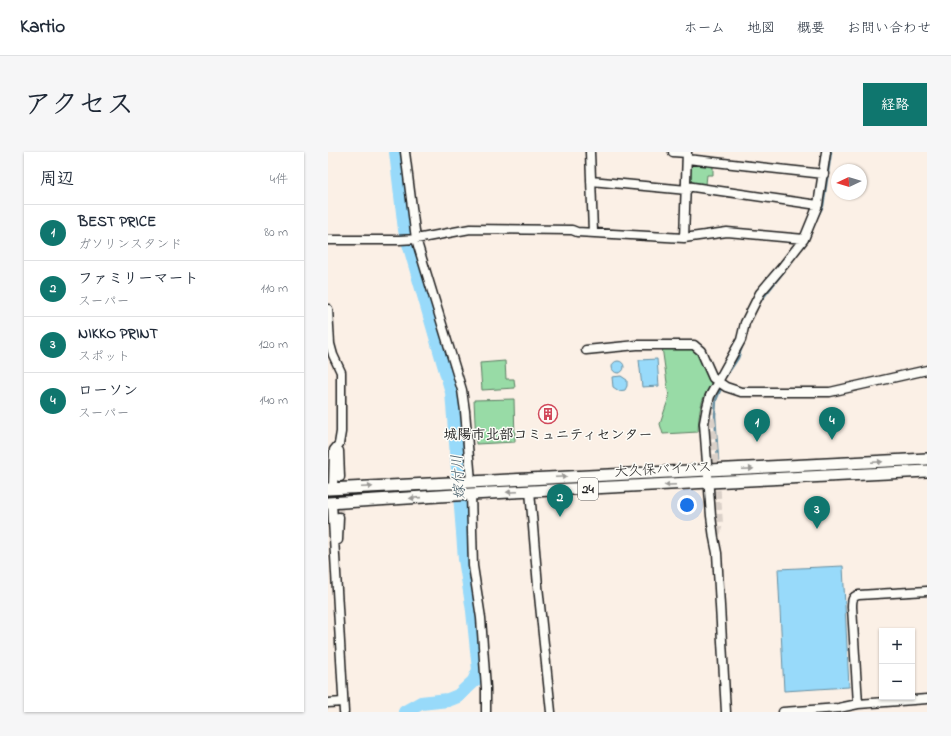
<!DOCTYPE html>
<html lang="ja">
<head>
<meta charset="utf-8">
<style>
	:root { --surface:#fff; --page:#f6f6f7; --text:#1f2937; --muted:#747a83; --line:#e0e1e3; --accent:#0f766e }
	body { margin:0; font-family:"Indie Flower","Klee One",sans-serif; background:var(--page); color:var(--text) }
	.controls { position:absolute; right:12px; bottom:12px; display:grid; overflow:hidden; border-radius:0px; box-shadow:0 1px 3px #0004 }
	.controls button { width:36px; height:36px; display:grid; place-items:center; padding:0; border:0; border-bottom:1px solid var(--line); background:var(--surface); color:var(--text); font:20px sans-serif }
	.compass { position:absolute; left:503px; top:12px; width:36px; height:36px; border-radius:50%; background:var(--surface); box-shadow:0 1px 3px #0004; rotate:266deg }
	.you { position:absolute; left:359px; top:353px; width:14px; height:14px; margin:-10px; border:3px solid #fff; border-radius:50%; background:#1a73e8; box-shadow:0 0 0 6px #1a73e833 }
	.badge { display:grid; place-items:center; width:26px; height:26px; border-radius:50%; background:var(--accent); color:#fff; font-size:13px; font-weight:700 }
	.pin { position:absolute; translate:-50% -33px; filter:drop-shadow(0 1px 2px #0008) }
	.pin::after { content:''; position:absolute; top:21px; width:14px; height:12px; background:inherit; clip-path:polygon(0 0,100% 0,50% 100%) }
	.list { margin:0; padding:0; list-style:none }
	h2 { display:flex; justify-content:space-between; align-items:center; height:52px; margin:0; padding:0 16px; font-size:17px }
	h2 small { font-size:13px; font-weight:400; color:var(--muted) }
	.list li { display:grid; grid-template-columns:26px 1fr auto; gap:12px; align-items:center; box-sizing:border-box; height:56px; padding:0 16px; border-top:1px solid var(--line) }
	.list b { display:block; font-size:15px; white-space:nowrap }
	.list p { margin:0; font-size:13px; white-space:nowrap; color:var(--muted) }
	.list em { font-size:13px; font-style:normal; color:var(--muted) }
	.map { position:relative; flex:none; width:599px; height:560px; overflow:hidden; border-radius:0px }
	header { display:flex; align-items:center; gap:24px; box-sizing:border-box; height:56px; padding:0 20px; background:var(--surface); border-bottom:1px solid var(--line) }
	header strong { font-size:19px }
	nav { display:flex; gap:22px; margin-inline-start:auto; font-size:14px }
	.intro { display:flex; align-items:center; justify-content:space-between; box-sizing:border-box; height:96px; padding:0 24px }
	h1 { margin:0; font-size:28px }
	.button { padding:10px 18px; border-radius:0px; background:var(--accent); color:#fff; font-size:14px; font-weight:700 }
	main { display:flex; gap:24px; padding:0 24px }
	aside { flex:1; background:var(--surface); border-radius:0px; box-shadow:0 1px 3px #0004 }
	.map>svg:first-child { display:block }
	.green { fill:#98dba6; stroke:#5a7c61 }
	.water { fill:#98dafa; stroke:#668ea1 }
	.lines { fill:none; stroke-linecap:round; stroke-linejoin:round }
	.stream { stroke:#668ea1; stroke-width:2.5 }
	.river { stroke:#98dafa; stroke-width:14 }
	.minor-tunnel { stroke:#dad0c8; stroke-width:8; stroke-dasharray:8 4; stroke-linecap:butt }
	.minor-casing { stroke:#1c1c1c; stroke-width:11 }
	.highway-casing { stroke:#1c1c1c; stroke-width:14 }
	.minor { stroke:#fdfcf7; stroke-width:8 }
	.highway { stroke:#fdfcf7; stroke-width:11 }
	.oneway { fill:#989794 }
	.labels { text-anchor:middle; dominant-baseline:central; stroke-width:3; stroke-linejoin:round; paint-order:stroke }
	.shield { fill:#fdfcf7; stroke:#605f5e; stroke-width:1 }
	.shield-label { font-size:13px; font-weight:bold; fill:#1c1c1c }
	.poi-label { font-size:14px; font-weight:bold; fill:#1c1c1c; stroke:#fdfcf7 }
	.street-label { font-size:14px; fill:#1c1c1c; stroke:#fdfcf7 }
	.water-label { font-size:15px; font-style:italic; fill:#475e6a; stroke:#fdfcf7 }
</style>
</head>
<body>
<header>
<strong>Kartio</strong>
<nav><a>ホーム</a><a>地図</a><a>概要</a><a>お問い合わせ</a></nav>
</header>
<div class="intro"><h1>アクセス</h1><a class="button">経路</a></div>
<main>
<aside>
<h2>周辺<small>4件</small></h2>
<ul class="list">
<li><span class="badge">1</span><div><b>BEST PRICE</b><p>ガソリンスタンド</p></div><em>80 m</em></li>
<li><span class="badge">2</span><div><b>ファミリーマート</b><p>スーパー</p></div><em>110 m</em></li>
<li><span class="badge">3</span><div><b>NIKKO PRINT</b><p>スポット</p></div><em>120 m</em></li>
<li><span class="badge">4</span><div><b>ローソン</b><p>スーパー</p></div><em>140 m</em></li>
</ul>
</aside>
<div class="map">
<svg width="599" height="560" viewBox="0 0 599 560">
	<rect width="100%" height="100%" fill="#fbf0e6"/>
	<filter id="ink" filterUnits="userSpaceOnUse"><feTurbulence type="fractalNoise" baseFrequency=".025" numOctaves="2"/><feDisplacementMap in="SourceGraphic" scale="8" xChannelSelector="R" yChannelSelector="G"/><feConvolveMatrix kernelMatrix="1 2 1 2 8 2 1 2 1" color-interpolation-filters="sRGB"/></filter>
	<g filter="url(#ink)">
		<path class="green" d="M362,12l23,2v9h-6l-1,9 -15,-2z
			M334,195l33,2 16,35c-11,16 -12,29 -13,48l-35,2 -3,-10 9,-27z
			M177,209l1,18h8l1,9 -33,2 -2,-27z
			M186,247l1,43 -39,2 -2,-44z"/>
		<path class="water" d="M329,207l2,27 -17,1 -3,-27z
			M284 215a6 6 0 1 1 12 0a6 6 0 1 1-12 0Z
			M293,224l6,4v6l-2,4 -6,1 -6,-4 -1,-10z
			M515,414l6,121 -65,4 -6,-122z"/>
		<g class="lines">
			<path class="stream" d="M488,67l7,-13 8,-54
				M431,151l25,-32
				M398,224l12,-18 6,-17
				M390,308l-3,-44 1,-16 5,-12"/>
			<path class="river" d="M68,0l9,78 47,162 13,167 8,52 6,59 -5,11 -16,15 -10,4 -27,3 -16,9"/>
			<path class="minor-tunnel" d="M379,255l3,7 2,11 7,98 -2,9 -3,6
				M11,365l1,-40"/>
			<defs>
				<path id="minor" d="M77,0l11,87 46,151 3,21 6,70
					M262,0l3,80
					M345,0l14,1
					M359,7l137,15
					M263,29l96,9
					M358,34l132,19
					M356,86l3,-86
					M0,88h71l17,-1 54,-10 102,1 5,2 107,6 43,-6 77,7
					M0,157l2,35 3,11 8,17v60l-2,12 -5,6 -1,38
					M258,198l51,-5h57l7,6 12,27 13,9 15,5h89l97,-22
					M11,299l1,26
					M202,339l8,95 13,126
					M143,342l2,72 8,52 5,70v24
					M4,351l12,209
					M10,388l1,-23
					M0,551l15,-1
					M530,552l-6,-97c0,-6 0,-11 7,-12l68,-4
					M398,560l-9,-159 -3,-15 -3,-22 -7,-93 3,-16 3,-11 31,-56 4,-17 15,-30 23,-27 21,-27 14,-34 8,-53
					M455,560l56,-4 19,-4 69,-5"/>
				<path id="highway" d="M0,337l599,-30
					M0,351l143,-9 456,-23"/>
			</defs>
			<use href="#minor" class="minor-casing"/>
			<use href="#highway" class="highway-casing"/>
			<use href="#minor" class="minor"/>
			<use href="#highway" class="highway"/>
		</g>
		<defs><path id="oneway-solid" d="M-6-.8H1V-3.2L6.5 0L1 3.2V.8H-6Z"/></defs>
		<g class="oneway">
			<use href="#oneway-solid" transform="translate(549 310) rotate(-3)"/>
			<use href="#oneway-solid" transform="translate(420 317) rotate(-3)"/>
			<use href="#oneway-solid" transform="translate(233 325) rotate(-3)"/>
			<use href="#oneway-solid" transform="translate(342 333) rotate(177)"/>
			<use href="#oneway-solid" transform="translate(39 335) rotate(-3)"/>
			<use href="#oneway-solid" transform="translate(184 340) rotate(178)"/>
			<use href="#oneway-solid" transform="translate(87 346) rotate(176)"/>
		</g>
	</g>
	<defs>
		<symbol id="building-ring" viewBox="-11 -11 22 22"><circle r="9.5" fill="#fdfcf7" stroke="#d1495b" stroke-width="1.5"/><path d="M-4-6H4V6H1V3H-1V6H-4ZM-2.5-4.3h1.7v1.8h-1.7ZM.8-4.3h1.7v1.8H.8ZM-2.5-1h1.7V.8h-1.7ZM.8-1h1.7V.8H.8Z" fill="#d1495b"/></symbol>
	</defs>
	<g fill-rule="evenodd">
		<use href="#building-ring" x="209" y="251" width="22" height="22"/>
	</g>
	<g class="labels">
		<rect class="shield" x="250" y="326" width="20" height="22" rx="3"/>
		<g class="shield-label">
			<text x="260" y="337">24</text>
		</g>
		<g class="poi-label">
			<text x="220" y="283">城陽市北部コミュニティセンター</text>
		</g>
		<g class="street-label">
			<text transform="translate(335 318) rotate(-3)">大久保バイパス</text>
		</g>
		<g class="water-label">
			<text transform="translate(131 325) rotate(-94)">嫁付川</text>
		</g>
	</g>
</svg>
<div class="controls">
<button>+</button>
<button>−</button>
</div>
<svg class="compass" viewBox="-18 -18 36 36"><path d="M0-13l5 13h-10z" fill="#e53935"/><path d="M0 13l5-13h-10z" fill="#747a83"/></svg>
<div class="you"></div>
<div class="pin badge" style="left:429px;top:290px">1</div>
<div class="pin badge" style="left:232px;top:365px">2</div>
<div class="pin badge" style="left:489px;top:377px">3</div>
<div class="pin badge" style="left:504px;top:288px">4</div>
</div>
</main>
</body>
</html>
